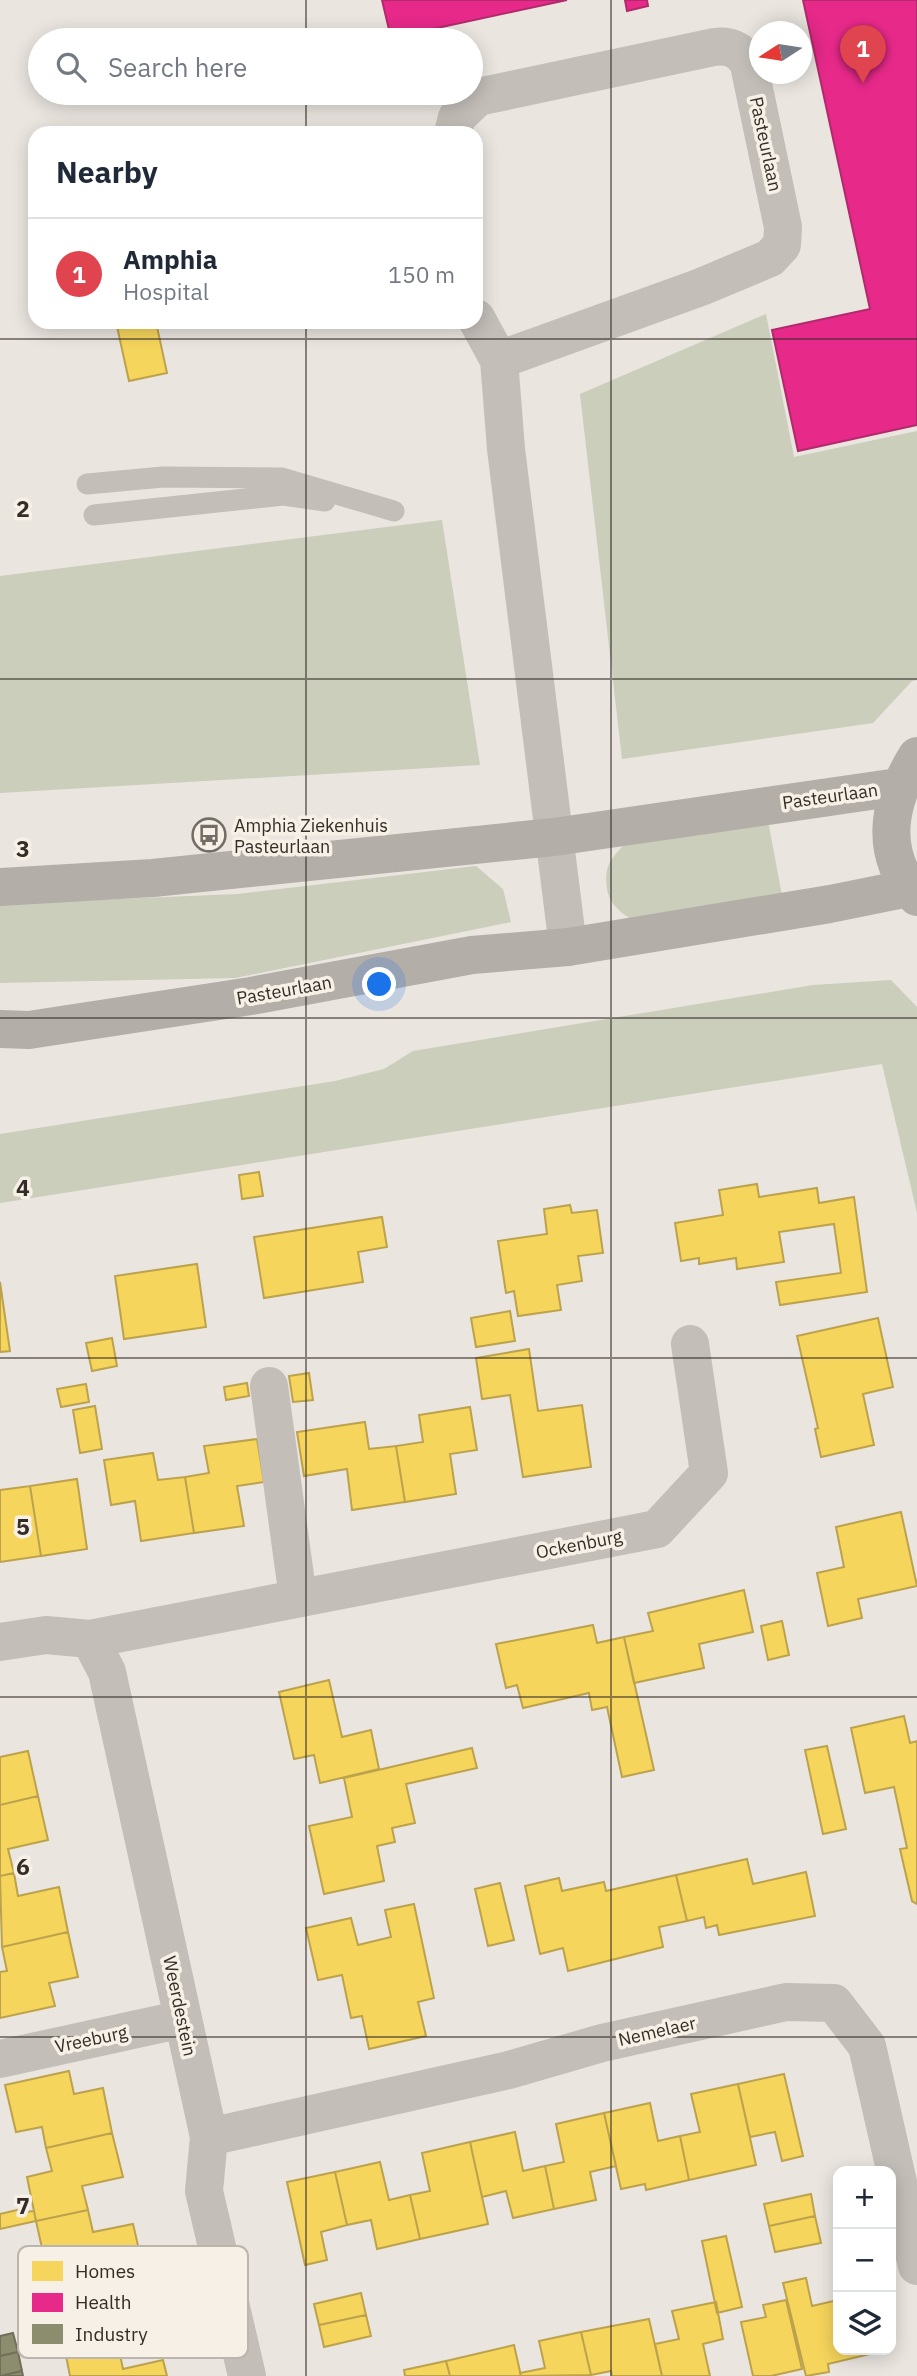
<!DOCTYPE html>
<html lang="en">
<head>
<meta charset="utf-8">
<style>
	:root { --surface:#fff; --page:#f6f6f7; --text:#1f2937; --muted:#747a83; --line:#e0e1e3; --accent:#736d67 }
	body { margin:0; font-family:"IBM Plex Sans",sans-serif; background:var(--page); color:var(--text) }
	.controls { position:absolute; right:21px; bottom:21px; display:grid; overflow:hidden; border-radius:14px; box-shadow:0 4px 18px #0003 }
	.controls button { width:63px; height:63px; display:grid; place-items:center; padding:0; border:0; border-bottom:2px solid var(--line); background:var(--surface); color:var(--text); font:35px sans-serif }
	.compass { position:absolute; left:749px; top:21px; width:63px; height:63px; border-radius:50%; background:var(--surface); box-shadow:0 4px 18px #0003; rotate:258deg }
	.you { position:absolute; left:380px; top:985px; width:24px; height:24px; margin:-18px; border:5px solid #fff; border-radius:50%; background:#1a73e8; box-shadow:0 0 0 10px #1a73e833 }
	.badge { display:grid; place-items:center; width:46px; height:46px; border-radius:50%; background:var(--accent); color:#fff; font-size:23px; font-weight:700 }
	.pin { position:absolute; translate:-50% -58px; filter:drop-shadow(0 2px 4px #0008) }
	.pin::after { content:''; position:absolute; top:37px; width:24px; height:21px; background:inherit; clip-path:polygon(0 0,100% 0,50% 100%) }
	.list { margin:0; padding:0; list-style:none }
	h2 { display:flex; justify-content:space-between; align-items:center; height:91px; margin:0; padding:0 28px; font-size:30px }
	h2 small { font-size:23px; font-weight:400; color:var(--muted) }
	.list li { display:grid; grid-template-columns:46px 1fr auto; gap:21px; align-items:center; box-sizing:border-box; height:112px; padding:0 28px; border-top:2px solid var(--line) }
	.list b { display:block; font-size:26px; white-space:nowrap }
	.list p { margin:0; font-size:23px; white-space:nowrap; color:var(--muted) }
	.list em { font-size:23px; font-style:normal; color:var(--muted) }
	.icon { flex:none; width:38px; height:38px; fill:none; stroke:currentColor; stroke-width:2; stroke-linecap:round; stroke-linejoin:round }
	.map { position:relative; flex:none; width:917px; height:2376px; overflow:hidden }
	.search { position:absolute; background:var(--surface); box-shadow:0 4px 18px #0003; left:28px; top:28px; width:455px; height:77px; display:flex; align-items:center; gap:18px; box-sizing:border-box; padding:0 24px; border-radius:38px; color:var(--muted); font-size:26px }
	.panel { position:absolute; background:var(--surface); box-shadow:0 4px 18px #0003; left:28px; top:126px; width:455px; height:203px; border-radius:21px }
	.map>svg:first-child { display:block }
	.green { fill:#caceba }
	.homes { fill:#f6d55c; stroke:#bca24c; stroke-width:2 }
	.health { fill:#e7298a; stroke:#b12a6c; stroke-width:2 }
	.industry { fill:#8c8c6e; stroke:#716f59; stroke-width:2 }
	.lines { fill:none; stroke-linecap:round; stroke-linejoin:round }
	.lane { stroke:#c3beb8; stroke-width:21 }
	.street { stroke:#c3beb8; stroke-width:38 }
	.secondary { stroke:#b4aea9; stroke-width:38 }
	.grid { fill:none; stroke:#332c27; stroke-width:2; stroke-opacity:0.55 }
	.labels { text-anchor:middle; dominant-baseline:central; stroke-width:7; stroke-linejoin:round; paint-order:stroke }
	.street-label { font-size:18px; fill:#332c27; stroke:#f7f0e6 }
	.poi-label { font-size:18px; fill:#332c27; stroke:#f7f0e6; text-anchor:start }
	.key { fill:#f7f0e6; stroke:#bcb5ad; stroke-width:2 }
	.key-label { font-size:19px; fill:#332c27 }
	.grid-label { font-size:23px; text-anchor:middle; font-weight:bold; fill:#332c27; stroke:#f7f0e6; stroke-width:7; stroke-linejoin:round; paint-order:stroke }
</style>
</head>
<body>
<div class="map">
<svg width="917" height="2376" viewBox="0 0 917 2376">
	<rect width="100%" height="100%" fill="#eae5df"/>
	<path class="green" d="M766,314l28,143 123,-26v249l-5,1 -39,42 -251,36 -42,-365z
		M442,520l38,245 -480,28v-217z
		M768,821l15,80c-21,3 -132,25 -144,21 -14,-4 -30,-18 -32,-33 -3,-20 2,-29 16,-43z
		M476,866l27,23 8,33 -276,56 -235,5v-79l237,-10z
		M891,980l26,27v206l-35,-149 -882,139v-69l335,-53 49,-12 29,-18 400,-66z"/>
	<path class="homes" d="M116,322h40l11,51 -38,8z
		M259,1172l4,24 -21,3 -3,-24z
		M757,1184l2,13 58,-9 2,15 35,-6 13,95 -87,13 -4,-23 65,-9 -7,-49 -55,8 5,30 -47,7 -1,-11 -37,6v-6l-18,3 -6,-38 48,-8 -4,-25z
		M570,1205l2,8 25,-3 6,43 -25,3 4,25 -25,4 4,25 -43,6 -4,-25 -8,2 -8,-52 49,-7 -3,-25z
		M382,1217l5,30 -29,5 5,30 -99,16 -10,-61z
		M197,1264l9,63 -82,12 -9,-63z
		M0,1282l10,69 -10,1z
		M510,1311l5,30 -39,6 -5,-29z
		M878,1318l15,69 -30,7 11,51 -53,12 -6,-28 3,-1 -21,-92z
		M112,1338l5,28 -25,5 -6,-28z
		M529,1349l9,62 44,-6 9,62 -68,10 -13,-82 -28,4 -6,-41z
		M309,1373l4,27 -20,2 -4,-26z
		M247,1383l2,13 -23,4 -2,-13z
		M86,1384l3,18 -28,5 -4,-18z
		M95,1406l7,43 -22,4 -7,-43z
		M470,1407l7,43 -27,4 6,40 -51,8 -9,-56 27,-4 -4,-27z
		M365,1422l4,27 27,-3 9,56 -53,8 -5,-41 -43,7 -7,-44z
		M257,1439l7,43 -27,4 7,40 -50,7 -9,-56 24,-4 -5,-27z
		M153,1453l5,27 27,-3 9,56 -53,8 -6,-40 -24,4 -7,-45z
		M77,1479l10,70 -46,7 -11,-70z
		M30,1486l11,70 -41,6v-72z
		M901,1512l16,74 -59,13 4,19 -34,8 -11,-53 27,-6 -8,-40z
		M744,1590l9,42 -54,12 5,24 -70,15 -10,-46 29,-6 -5,-18z
		M782,1621l7,34 -21,5 -7,-34z
		M593,1625l4,18 27,-6 30,133 -32,7 -15,-70 -15,3 -3,-17 -66,15 -6,-23 -11,3 -10,-44z
		M329,1680l13,57 29,-7 8,39 -59,14 -6,-28 -20,4 -15,-67z
		M904,1716l6,27 7,-2v163l-5,-3 -12,-52 7,-1 -13,-61 -29,6 -14,-65z
		M827,1746l19,83 -23,5 -18,-84z
		M472,1748l5,20 -71,16 9,39 -23,5 3,14 -18,4 7,35 -60,13 -15,-68 43,-9 -8,-39z
		M28,1751l10,45 -38,9v-48z
		M38,1796l10,44 -40,9 6,24 -14,3v-71z
		M747,1859l6,25 53,-12 9,44 -96,19 -2,-10 -11,3 -2,-11 -17,4 -11,-46z
		M14,1873l4,23 41,-9 9,45 -66,15 -2,-71z
		M676,1875l11,46 -28,6 4,20 -95,24 -5,-23 -23,6 -15,-68 34,-8 3,13 42,-9 2,9z
		M500,1883l14,57 -26,6 -13,-57z
		M414,1904l20,94 -16,4 8,34 -57,13 -7,-33 -11,2 -9,-43 -24,5 -12,-52 45,-10 7,27 33,-8 -6,-27z
		M68,1932l10,45 -29,6 6,23 -55,12v-46l7,-1 -5,-24z
		M69,2071l5,23 29,-6 9,45 -66,15 -4,-21 -26,5 -11,-47z
		M784,2074l19,82 -21,5 -7,-29 -25,5 -12,-53z
		M738,2084l18,81 -67,15 -9,-44 20,-4 -9,-38z
		M650,2103l8,38 22,-5 9,44 -43,10 -1,-6 -24,5 -17,-76z
		M604,2113l12,53 -26,6 6,28 -42,9 -9,-43 19,-4 -8,-38z
		M515,2132l8,39 22,-5 9,43 -41,9 -7,-27 -24,6 -12,-55z
		M112,2133l11,44 -41,9 6,24 -52,11 -9,-44 25,-6 -6,-23z
		M470,2142l18,82 -68,15 -10,-44 20,-4 -8,-38z
		M380,2162l9,38 21,-5 10,44 -43,10 -6,-29 -24,5 -12,-53z
		M335,2172l12,53 -26,7 6,28 -22,5 -18,-83z
		M811,2194l4,22 -46,10 -5,-22z
		M21,2209l4,3 9,-1 2,10 -36,8v-15z
		M88,2210l5,22 40,-8 10,43 -66,15 -6,-23 -25,7 -10,-45z
		M815,2216l6,27 -46,9 -6,-26z
		M726,2236l16,71 -25,6 -15,-72z
		M806,2278l6,28 26,-6v50h35l1,3 -46,11 1,8 -23,4 -23,-93z
		M361,2293l5,22 -47,10 -5,-21z
		M786,2300l16,69 -31,7h-18l-12,-54 25,-5 -3,-12z
		M716,2302l7,37 -20,5 7,32h-48l-7,-32 24,-5 -7,-28z
		M366,2315l5,21 -47,11 -5,-22z
		M649,2319l13,57h-50l-1,-5 -20,4 -10,-43z
		M581,2332l10,43 -70,1 -1,-3 25,-5 -6,-27z
		M118,2345l5,24 40,-9 4,16h-97l-4,-20z
		M514,2345l7,31h-71l-4,-15z
		M446,2361l4,15h-45l-1,-6z"/>
	<path class="health" d="M382,0h185l-176,38z
		M625,0h22l1,6 -21,5z
		M803,0h114v425l-119,26 -26,-121 98,-21z"/>
	<path class="industry" d="M13,2333l5,19 -18,4v-20z
		M18,2352l4,19 -22,5v-20z
		M22,2371l1,5h-23z"/>
	<g class="lines">
		<path class="lane" d="M87,484l76,-7 119,1 112,33
			M94,515l189,-20 42,6"/>
		<path class="street" d="M453,133l4,-16 21,-20 236,-50c16,-2 28,3 35,18l34,162 -1,18 -12,13 -69,29 -202,73
			M476,318l23,42 7,89 62,498
			M269,1386l29,212
			M90,1639l17,33 102,465 -5,54 43,185
			M0,1642l46,-7 44,4 567,-110 52,-56 -19,-129
			M0,2059l183,-40
			M209,2137l300,-67 93,-27 184,-41 48,1 33,43 50,220"/>
		<path class="secondary" d="M917,756c-29,46 -39,96 0,141
			M0,887l153,-9 401,-41 344,-50
			M0,1029l29,1 222,-34 221,-41 96,-8 262,-43 79,-16"/>
	</g>
	<path class="grid" d="M306,0v40M611,0v2376M306,93v40M306,322v2054M0,339h917M0,679h917M0,1018h917M0,1358h917M0,1697h917M0,2037h917"/>
	<defs>
		<symbol id="bus-ring" viewBox="-11 -11 22 22"><circle r="9.5" fill="#f7f0e6" stroke="#736d67" stroke-width="1.5"/><path d="M-5-6H5V4H4V6H2V4H-2V6H-4V4H-5ZM-3.5-4V0h7V-4ZM-3.5 1.2v1.5H-2V1.2ZM2 1.2v1.5H3.5V1.2Z" fill="#736d67"/></symbol>
	</defs>
	<g fill-rule="evenodd">
		<use href="#bus-ring" x="190" y="816" width="38" height="38"/>
	</g>
	<g class="labels">
		<g class="street-label">
			<text transform="translate(766 144) rotate(78)">Pasteurlaan</text>
			<text transform="translate(830 796) rotate(-8)">Pasteurlaan</text>
			<text transform="translate(284 990) rotate(-10)">Pasteurlaan</text>
			<text transform="translate(579 1544) rotate(-11)">Ockenburg</text>
			<text transform="translate(180 2006) rotate(78)">Weerdestein</text>
			<text transform="translate(657 2031) rotate(-13)">Nemelaer</text>
			<text transform="translate(91 2039) rotate(-12)">Vreeburg</text>
		</g>
		<g class="poi-label">
			<text x="234" y="825">Amphia Ziekenhuis<tspan x="234" dy="21">Pasteurlaan</tspan></text>
		</g>
	</g>
	<rect x="18" y="2246" width="230" height="112" rx="10" class="key"/>
	<rect x="32" y="2261" width="31" height="20" fill="#f6d55c"/>
	<rect x="32" y="2293" width="31" height="19" fill="#e7298a"/>
	<rect x="32" y="2324" width="31" height="20" fill="#8c8c6e"/>
	<g class="key-label">
		<text x="75" y="2278">Homes</text>
		<text x="75" y="2309">Health</text>
		<text x="75" y="2341">Industry</text>
	</g>
	<g class="grid-label">
		<text x="23" y="517">2</text>
		<text x="23" y="857">3</text>
		<text x="23" y="1196">4</text>
		<text x="23" y="1535">5</text>
		<text x="23" y="1875">6</text>
		<text x="23" y="2214">7</text>
	</g>
</svg>
<div class="controls">
<button>+</button>
<button>−</button>
<button><svg class="icon" aria-label="layers" viewBox="0 0 24 24"><path d="M12 4l9 5-9 5-9-5zM3 14l9 5 9-5"/></svg></button>
</div>
<svg class="compass" viewBox="-18 -18 36 36"><path d="M0-13l5 13h-10z" fill="#e53935"/><path d="M0 13l5-13h-10z" fill="#747a83"/></svg>
<div class="you"></div>
<div class="pin badge" style="left:863px;top:83px;background:#e0444e">1</div>
<div class="search"><svg class="icon" aria-label="search" viewBox="0 0 24 24"><circle cx="10" cy="10" r="6"/><path d="M15 15l6 6"/></svg>Search here</div>
<section class="panel">
<h2>Nearby<small></small></h2>
<ul class="list">
<li><span class="badge" style="background:#e0444e">1</span><div><b>Amphia</b><p>Hospital</p></div><em>150 m</em></li>
</ul>
</section>
</div>
</body>
</html>
